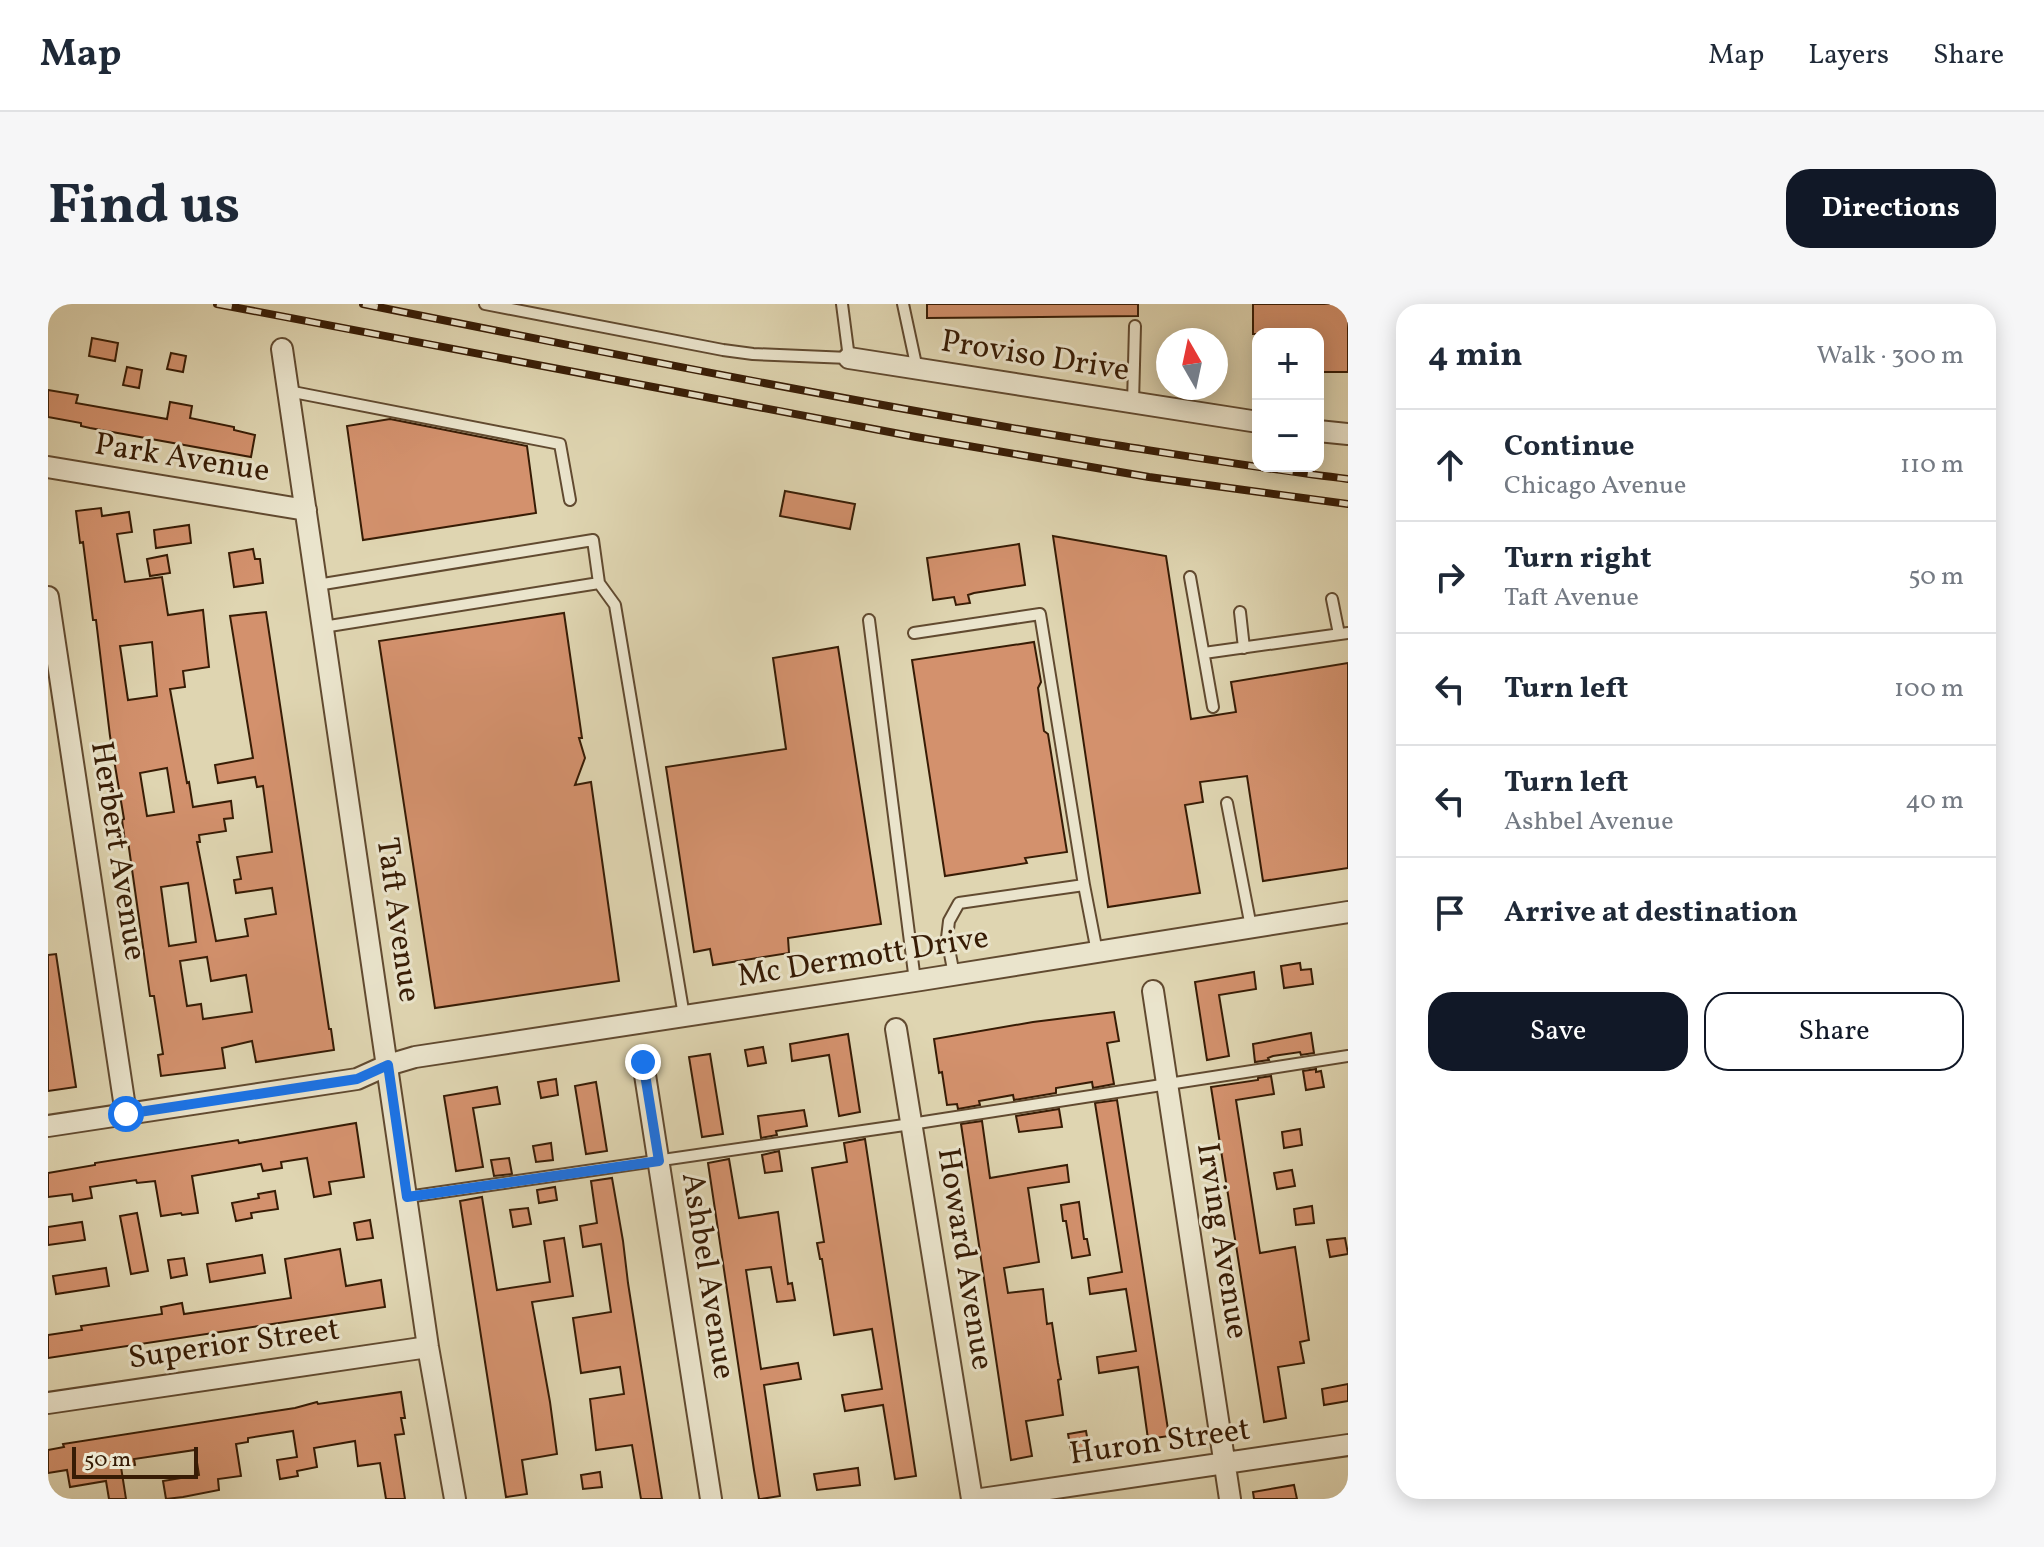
<!DOCTYPE html>
<html lang="en">
<head>
<meta charset="utf-8">
<style>
	:root { --surface:#fff; --page:#f6f6f7; --text:#1f2937; --muted:#747a83; --line:#e0e1e3; --accent:#111827 }
	body { margin:0; font-family:Vollkorn,serif; background:var(--page); color:var(--text) }
	.controls { position:absolute; right:24px; top:24px; display:grid; overflow:hidden; border-radius:16px; box-shadow:0 4px 20px #0003 }
	.controls button { width:72px; height:72px; display:grid; place-items:center; padding:0; border:0; border-bottom:2px solid var(--line); background:var(--surface); color:var(--text); font:40px sans-serif }
	.compass { position:absolute; left:1108px; top:24px; width:72px; height:72px; border-radius:50%; background:var(--surface); box-shadow:0 4px 20px #0003; rotate:351deg }
	.scale { position:absolute; left:24px; bottom:20px; width:126px; box-sizing:border-box; padding-left:8px; border:4px solid #371c05; border-top:0; font-size:22px; line-height:28px; white-space:nowrap; color:#371c05; -webkit-text-stroke:6px #eae4cc; paint-order:stroke }
	.stop { position:absolute; width:24px; height:24px; margin:-18px; border:6px solid #1a73e8; border-radius:50%; background:#fff }
	.stop.end { background:#1a73e8; border-color:#fff; box-shadow:0 2px 8px #0008 }
	.list { margin:0; padding:0; list-style:none }
	h2 { display:flex; justify-content:space-between; align-items:center; height:104px; margin:0; padding:0 32px; font-size:34px }
	h2 small { font-size:26px; font-weight:400; color:var(--muted) }
	.list li { display:grid; grid-template-columns:52px 1fr auto; gap:24px; align-items:center; box-sizing:border-box; height:112px; padding:0 32px; border-top:2px solid var(--line) }
	.list b { display:block; font-size:30px; white-space:nowrap }
	.list p { margin:0; font-size:26px; white-space:nowrap; color:var(--muted) }
	.list em { font-size:26px; font-style:normal; color:var(--muted) }
	.actions { display:flex; gap:16px; padding:24px 32px }
	.actions a { flex:1; padding:18px 0; border:2px solid var(--accent); border-radius:24px; text-align:center; font-size:28px; color:var(--accent) }
	.actions .main { background:var(--accent); color:#fff }
	.icon { flex:none; width:44px; height:44px; fill:none; stroke:currentColor; stroke-width:2; stroke-linecap:round; stroke-linejoin:round }
	.map { position:relative; flex:none; width:1300px; height:1195px; overflow:hidden; border-radius:24px }
	header { display:flex; align-items:center; gap:48px; box-sizing:border-box; height:112px; padding:0 40px; background:var(--surface); border-bottom:2px solid var(--line) }
	header strong { font-size:38px }
	nav { display:flex; gap:44px; margin-inline-start:auto; font-size:28px }
	.intro { display:flex; align-items:center; justify-content:space-between; box-sizing:border-box; height:192px; padding:0 48px }
	h1 { margin:0; font-size:56px }
	.button { padding:20px 36px; border-radius:24px; background:var(--accent); color:#fff; font-size:28px; font-weight:700 }
	main { display:flex; gap:48px; padding:0 48px }
	aside { flex:1; background:var(--surface); border-radius:24px; box-shadow:0 4px 20px #0003 }
	.map>svg:first-child { display:block }
	.building { fill:#d3916d; stroke:#371c05; stroke-width:2; fill-rule:evenodd }
	.lines { fill:none; stroke-linecap:round; stroke-linejoin:round }
	.lane-casing { stroke:#614a30; stroke-width:14 }
	.street-casing { stroke:#614a30; stroke-width:24 }
	.lane { stroke:#eae4cc; stroke-width:10 }
	.street { stroke:#eae4cc; stroke-width:20 }
	.rail-casing { stroke:#371c05; stroke-width:8 }
	.rail { stroke:#eae4cc; stroke-width:5; stroke-dasharray:15; stroke-linecap:butt }
	.route { stroke:#1a73e8; stroke-width:10 }
	.labels { text-anchor:middle; dominant-baseline:central; stroke-width:6; stroke-linejoin:round; paint-order:stroke }
	.street-label { font-size:32px; fill:#371c05; stroke:#eae4cc }
</style>
</head>
<body>
<header>
<strong>Map</strong>
<nav><a>Map</a><a>Layers</a><a>Share</a></nav>
</header>
<div class="intro"><h1>Find us</h1><a class="button">Directions</a></div>
<main>
<div class="map">
<svg width="1300" height="1195" viewBox="0 0 1300 1195">
	<rect width="100%" height="100%" fill="#dfd5b1"/>
	<filter id="stains"><feTurbulence type="fractalNoise" baseFrequency=".0025" numOctaves="4"/><feColorMatrix values="0 0 0 0 .2 0 0 0 0 .09 0 0 0 0 .02 0 0 0 .5 -.17"/></filter>
	<radialGradient id="worn" r=".72"><stop offset=".6" stop-color="#630" stop-opacity="0"/><stop offset="1" stop-color="#630" stop-opacity=".3"/></radialGradient>
	<path class="building" d="M879,0h211v12l-211,2z
		M1205,0h95v68h-30v-38h-65z
		M44,34l26,5 -3,18 -26,-5z
		M123,49l15,3 -3,16 -16,-3z
		M79,63l15,3 -3,18 -16,-3z
		M0,86l30,5 -2,8 91,16 3,-17 22,4 -2,12 44,9v3l21,5 -4,22 -161,-29 -9,-2v-3l-33,-6z
		M342,115l137,27 9,67 -173,27 -16,-114z
		M737,187l70,13 -5,25 -70,-13z
		M53,204l1,8 27,-4 3,20 -15,2 8,48 37,-5 6,38 35,-5 6,57 -26,4 2,16 -15,2 17,94 2,-1 4,25 38,-6 2,17 -9,1 2,12 -27,4 1,7h-3l19,99 32,-5 -3,-17 31,-5 -4,-26 -36,5 -2,-13 7,-1 -4,-22 35,-5 -9,-66 -6,1 -2,-10 -37,6 -3,-18 38,-7 -23,-142 36,-4 63,417h2l3,21 -78,12 -4,-21 -30,7 3,20 -64,8 -3,-21 5,-1 -9,-58h-4l-22,-155 -3,1 -3,-22 2,-1 -14,-83 -14,-116h-3l-10,-78 -3,1 -4,-32zM104,338l5,54 -29,4 -8,-54zM119,464l7,44 -27,4 -7,-43zM140,579l8,59 -27,4 -8,-59zM159,653l4,24 35,-6 6,37 -49,7 -2,-15 -14,2 -7,-45z
		M141,221l2,18 -35,5 -2,-18z
		M1005,232l113,20 25,163 45,-7 -5,-30 117,-19v205l-85,13 -16,-105 -47,6 3,20 -18,3 15,88 -92,14z
		M971,240l6,41 -51,8 -6,2 2,8 -14,2 -2,-8 -21,3 -6,-42z
		M205,245l2,10h5l3,24 -29,4 -5,-34z
		M119,251l3,18 -20,3 -3,-17z
		M516,309l18,125h-3l6,20 -10,27 16,-3 28,199 -184,27 -56,-367z
		M986,338l7,40 -3,6 6,43 4,3 19,118 -42,6 2,5 -82,13 -33,-216z
		M790,343l43,277 -93,14 1,15 -76,12 -3,-16 -16,3 -28,-185 120,-18 -13,-91z
		M8,650l20,133 -28,4v-136z
		M1252,659l1,7 10,-1 2,15 -29,4 -3,-22z
		M1206,668l2,17 -37,6 10,61 -22,4 -12,-78z
		M1066,708l5,29 -12,2 7,41 -21,4 -1,-6 -36,6v5l-42,7 -1,-5 -34,6 1,4 -22,4 -1,-5 -10,1 -5,-33 -3,1 -5,-34 99,-17z
		M1263,729l3,20 -13,2 -1,-3 -27,4 -5,2 1,2 -14,2 -2,-18z
		M800,730l12,78 -21,4 -10,-61 -37,6 -2,-17z
		M715,743l3,16 -18,3 -3,-16z
		M662,750l13,80 -21,3 -13,-80z
		M1268,765v3l5,-1 3,16 -18,3 -3,-19z
		M1223,772l3,18 -38,6 24,153 35,-6 14,93 -9,2 4,21 -26,4 8,51 -22,4 -53,-335 47,-7v-2z
		M508,775l2,16 -17,3 -3,-16z
		M548,778l11,69 -21,3 -11,-68z
		M449,783l3,17 -27,4 10,59 -27,4 -12,-75z
		M1069,796l52,336 -21,3 -10,-72 -39,6 -2,-16 39,-6 -10,-62 -36,5 -2,-16 34,-6 -27,-169z
		M1011,805l3,18 -43,5 -3,-16z
		M756,806l3,16 -31,5 1,4 -16,3 -3,-22z
		M934,817l8,57 77,-13 2,17 -41,6 11,74 -35,6 4,25 35,-4 4,35 5,-1 6,40 3,16 -3,1 5,35 -37,6 6,35 -21,4 -50,-336z
		M308,819l8,54 -35,5 2,12 -17,3 -7,-39 -26,4 1,6 -19,3 -2,-7 -69,12 6,37 -16,2 -1,-2 -20,3 -6,-35 -18,2 -1,-3 -46,7 2,11 -19,3 -1,-7 -24,3v-24l47,-8v-2l143,-23 1,3z
		M1252,825l2,16 -18,3 -2,-16z
		M817,835l51,337 -21,3 -12,-74 -38,6 -3,-16 40,-6 -10,-60 -38,6 -12,-76h-2l-3,-16 7,-1 -12,-74 35,-6 -3,-19z
		M503,839l2,17 -17,2 -3,-16z
		M731,847l3,20 -17,2 -3,-18z
		M461,854l3,16 -18,2 -3,-16z
		M681,855l10,59 39,-6 10,72 4,-1 3,17 -18,2 -6,-35 -25,3 15,99 37,-6 3,16 -37,6 16,111 -19,3h-2l-5,-29 -46,-307z
		M1244,866l3,16 -18,3 -3,-16z
		M564,874l11,63 5,42 34,216h-21l-9,-54 -36,5 -6,-51 34,-5 -4,-27 -39,6 -8,-55 38,-6 -10,-68 -18,3 -3,-21 17,-3 -6,-42z
		M507,883l2,13 -18,3 -2,-13z
		M227,887l3,18 -27,4 1,5 -16,3 -4,-18 27,-5 -1,-4z
		M434,893l15,93 53,-8 -6,-41 20,-3 9,58 -41,6 18,100 7,52 -35,6 5,34 -21,3 -46,-296z
		M1031,898l5,37h3l3,16 -18,3 -6,-37h-3l-2,-16z
		M1264,902l2,17 -18,2 -2,-16z
		M480,904l3,16 -18,3 -3,-17z
		M89,909l11,58 -17,3 -11,-58z
		M322,916l3,18 -16,2 -3,-17z
		M34,918l3,18 -37,5v-18z
		M1297,934l3,16 -18,3 -3,-17z
		M292,945l6,37 35,-6 4,27 -337,51v-23l34,-5 -1,-4 81,-12 -1,-7 21,-4 2,11 107,-16 -6,-39z
		M214,951l3,18 -55,9 -3,-18z
		M136,954l3,17 -16,3 -3,-18z
		M58,964l3,18 -53,8 -3,-18z
		M1300,1080v17l-24,4 -2,-16z
		M353,1088l4,26h-4l3,16 -9,1 10,64h-19l-6,-36 -22,3 -3,-25 -41,7 3,19 -20,4 1,5 -18,3 -3,-19 20,-3 -4,-26 -45,7v4l-12,2 5,32 -23,3 1,11 -36,7 -17,2 -3,-18 36,-6 -4,-25 -61,9 1,6 -14,2 5,32h-17l-3,-18 -36,6 -3,-17 -19,3v-23l16,-3 -1,-3 232,-36 22,-6 1,2z
		M1038,1127l3,17 -18,2 -3,-16z
		M810,1164l2,17 -43,5 -3,-16z
		M552,1168l2,15 -19,2 -2,-14z
		M1246,1181l3,14h-43l-1,-7z"/>
	<g class="lines">
		<defs>
			<path id="lane" d="M437,0l238,46 30,4 96,4 -7,-54
				M855,0l14,65
				M240,87l272,53 10,56
				M1085,99l2,-77
				M1142,273l23,130
				M269,281l276,-45 6,43
				M1284,295l7,35
				M1192,308l4,36
				M821,316l46,361
				M275,323l276,-44 16,22 69,411
				M866,329l126,-19 44,271
				M1156,349l144,-20
				M1179,499l24,124
				M906,671l-7,-37 2,-17 10,-18 125,-18 13,67
				M359,893l504,-73 437,-68"/>
			<path id="street" d="M234,45l146,998 27,152
				M801,54l409,64
				M1270,127l30,3
				M0,163l258,43
				M0,293l78,517
				M1105,687l77,508
				M848,725l76,470
				M595,758l68,437
				M0,822l309,-47 31,-14 27,-8 506,-77 427,-68
				M0,1099l380,-56
				M933,1195l367,-54"/>
		</defs>
		<use href="#lane" class="lane-casing"/>
		<use href="#street" class="street-casing"/>
		<use href="#lane" class="lane"/>
		<use href="#street" class="street"/>
		<defs>
			<path id="rail" d="M169,0l699,133 233,40 199,27
				M315,0c244,49 488,98 733,138 84,13 168,27 252,37"/>
		</defs>
		<use href="#rail" class="rail-casing"/>
		<use href="#rail" class="rail"/>
	</g>
	<g class="lines">
		<path class="route" d="M78,810l231,-35 31,-14 19,132 252,-36 -16,-99"/>
	</g>
	<g class="labels">
		<g class="street-label">
			<text transform="translate(987 53) rotate(9)">Proviso Drive</text>
			<text transform="translate(134 155) rotate(9)">Park Avenue</text>
			<text transform="translate(69 547) rotate(81)">Herbert Avenue</text>
			<text transform="translate(349 616) rotate(82)">Taft Avenue</text>
			<text transform="translate(815 654) rotate(-9)">Mc Dermott Drive</text>
			<text transform="translate(1173 937) rotate(81)">Irving Avenue</text>
			<text transform="translate(916 955) rotate(81)">Howard Avenue</text>
			<text transform="translate(659 972) rotate(81)">Ashbel Avenue</text>
			<text transform="translate(186 1041) rotate(-8)">Superior Street</text>
			<text transform="translate(1112 1139) rotate(-8)">Huron Street</text>
		</g>
	</g>
	<rect width="100%" height="100%" filter="url(#stains)"/>
	<rect width="100%" height="100%" fill="url(#worn)"/>
</svg>
<div class="controls">
<button>+</button>
<button>−</button>
</div>
<svg class="compass" viewBox="-18 -18 36 36"><path d="M0-13l5 13h-10z" fill="#e53935"/><path d="M0 13l5-13h-10z" fill="#747a83"/></svg>
<div class="scale">50 m</div>
<div class="stop" style="left:78px;top:810px"></div>
<div class="stop end" style="left:595px;top:758px"></div>
</div>
<aside>
<h2>4 min<small>Walk · 300 m</small></h2>
<ul class="list">
<li><svg class="icon" aria-label="ahead" viewBox="0 0 24 24"><path d="M12 20V5M6 11l6-6 6 6"/></svg><div><b>Continue</b><p>Chicago Avenue</p></div><em>110 m</em></li>
<li><svg class="icon" aria-label="right" viewBox="0 0 24 24"><path d="M7 20v-9h11M14 6l5 5-5 5"/></svg><div><b>Turn right</b><p>Taft Avenue</p></div><em>50 m</em></li>
<li><svg class="icon" aria-label="left" viewBox="0 0 24 24"><path d="M17 20v-9H6M10 6l-5 5 5 5"/></svg><div><b>Turn left</b></div><em>100 m</em></li>
<li><svg class="icon" aria-label="left" viewBox="0 0 24 24"><path d="M17 20v-9H6M10 6l-5 5 5 5"/></svg><div><b>Turn left</b><p>Ashbel Avenue</p></div><em>40 m</em></li>
<li><svg class="icon" aria-label="arrive" viewBox="0 0 24 24"><path d="M6 21V4h12l-3 4 3 4H6"/></svg><div><b>Arrive at destination</b></div></li>
</ul>
<div class="actions"><a class="main">Save</a><a>Share</a></div>
</aside>
</main>
</body>
</html>
